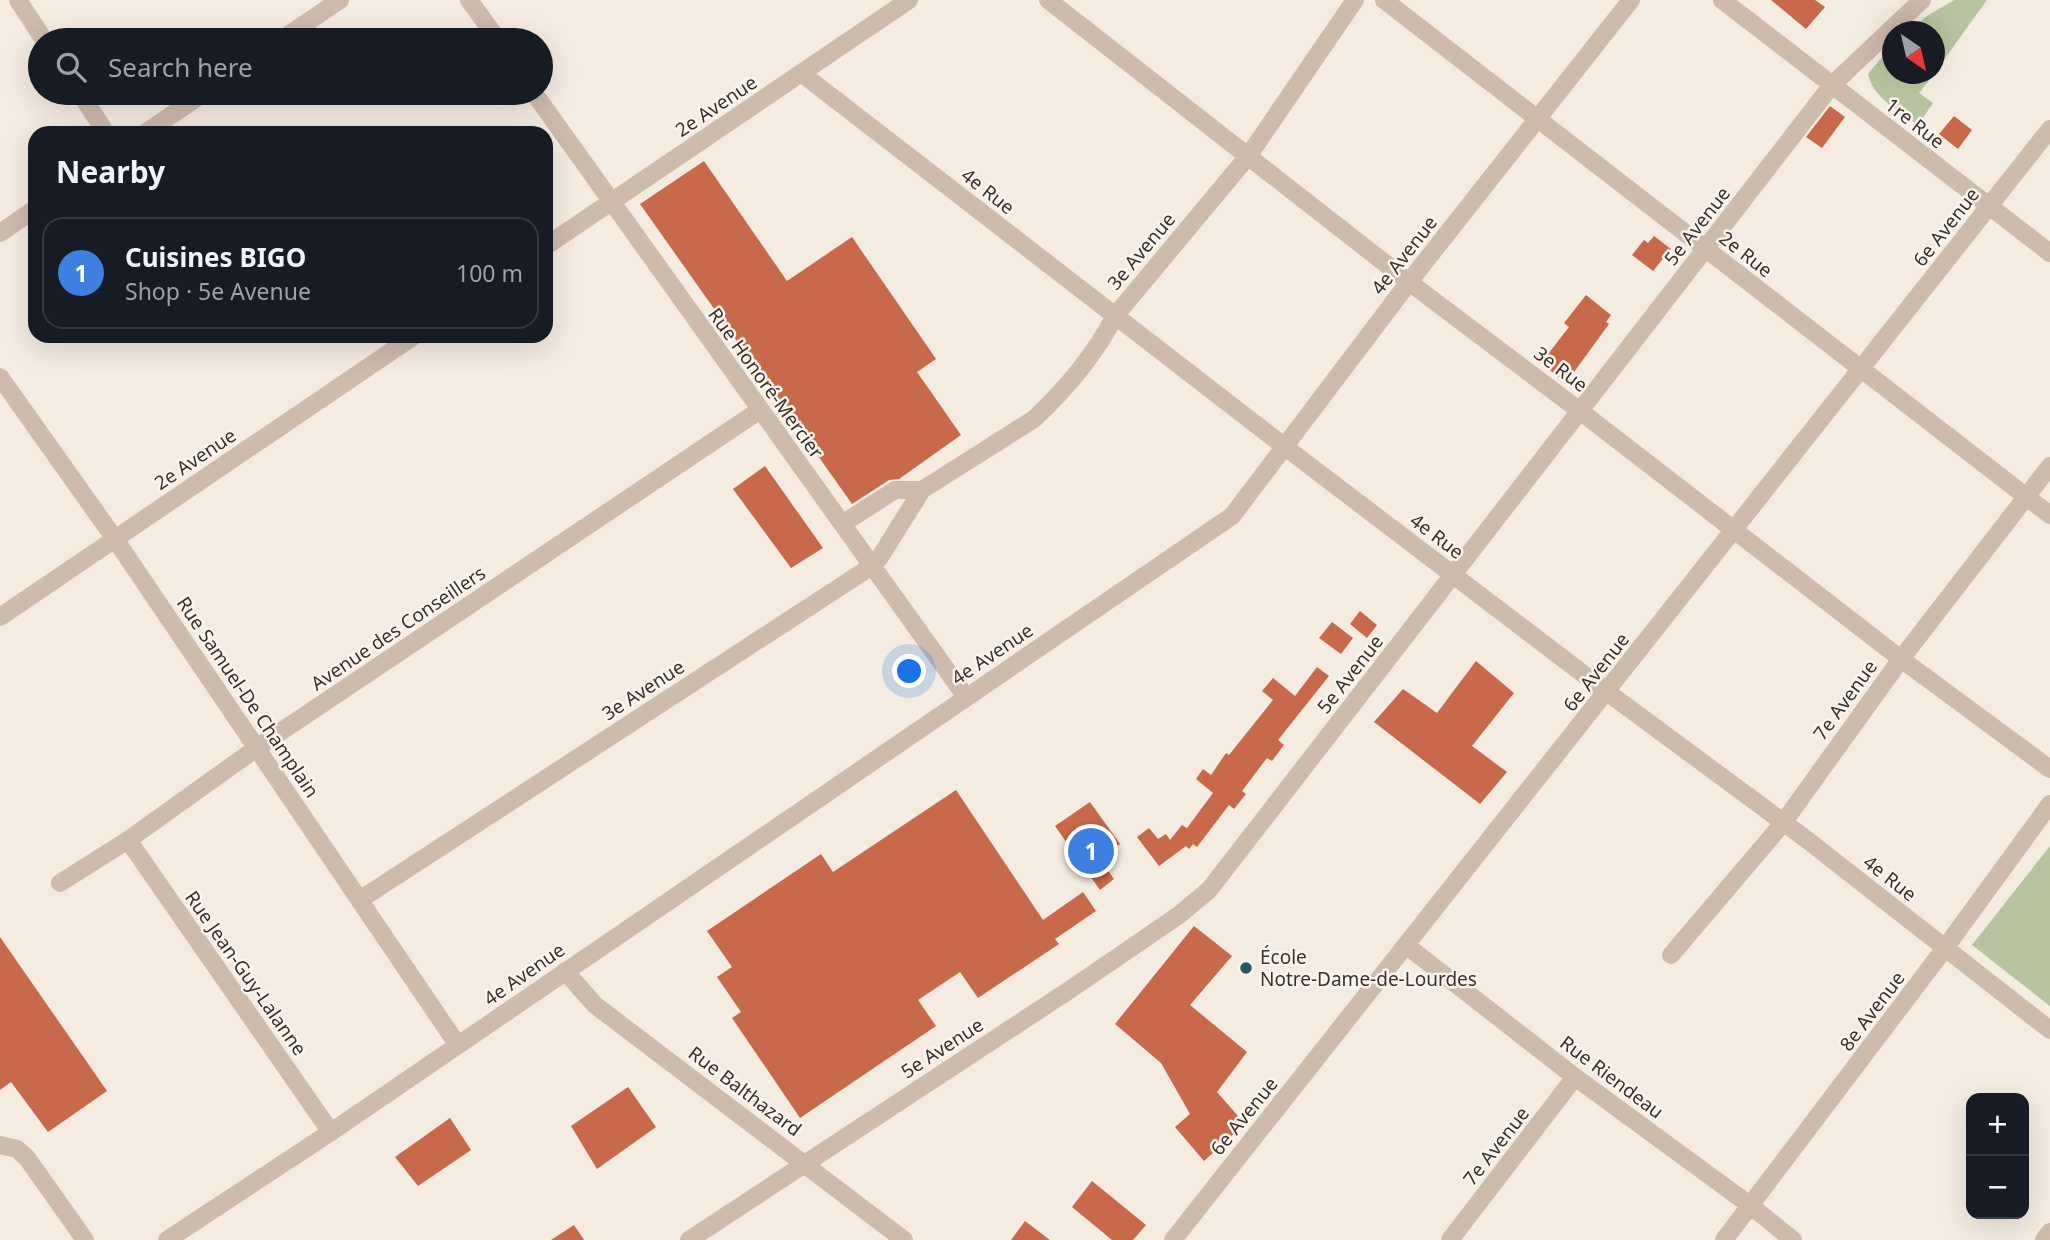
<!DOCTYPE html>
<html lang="en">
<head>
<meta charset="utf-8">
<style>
	:root { --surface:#171b24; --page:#20242c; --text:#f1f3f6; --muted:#9ea1a6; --line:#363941; --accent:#92aeb2 }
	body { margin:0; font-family:"Noto Sans",sans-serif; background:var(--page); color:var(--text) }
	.controls { position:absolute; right:21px; bottom:21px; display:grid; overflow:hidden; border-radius:14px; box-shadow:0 7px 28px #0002 }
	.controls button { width:63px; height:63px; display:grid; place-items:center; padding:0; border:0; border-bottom:2px solid var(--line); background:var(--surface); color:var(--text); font:35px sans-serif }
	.compass { position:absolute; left:1882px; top:21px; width:63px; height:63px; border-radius:50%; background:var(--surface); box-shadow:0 7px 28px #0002; rotate:146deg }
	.you { position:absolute; left:910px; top:672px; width:24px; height:24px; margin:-18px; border:5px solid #fff; border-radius:50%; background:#1a73e8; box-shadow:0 0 0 10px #1a73e833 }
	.badge { display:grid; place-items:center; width:46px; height:46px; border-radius:50%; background:var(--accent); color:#fff; font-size:23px; font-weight:700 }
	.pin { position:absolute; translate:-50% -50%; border:4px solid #fff; box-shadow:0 2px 7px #0006 }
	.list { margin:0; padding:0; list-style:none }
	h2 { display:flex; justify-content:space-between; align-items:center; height:91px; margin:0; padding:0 28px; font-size:30px }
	h2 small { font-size:23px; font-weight:400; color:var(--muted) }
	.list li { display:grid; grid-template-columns:46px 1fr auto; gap:21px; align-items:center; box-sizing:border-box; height:112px; margin:0 14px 14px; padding:0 14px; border:2px solid var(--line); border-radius:21px }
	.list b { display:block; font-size:26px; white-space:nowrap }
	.list p { margin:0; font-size:23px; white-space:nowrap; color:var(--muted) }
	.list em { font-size:23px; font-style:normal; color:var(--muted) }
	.icon { flex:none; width:38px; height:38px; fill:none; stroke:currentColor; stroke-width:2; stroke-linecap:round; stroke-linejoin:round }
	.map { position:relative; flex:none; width:2050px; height:1240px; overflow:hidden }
	.search { position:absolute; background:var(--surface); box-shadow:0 7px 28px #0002; left:28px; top:28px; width:525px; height:77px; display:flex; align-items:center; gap:18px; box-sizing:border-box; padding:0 24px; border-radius:38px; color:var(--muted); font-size:26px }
	.panel { position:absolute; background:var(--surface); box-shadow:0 7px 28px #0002; left:28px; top:126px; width:525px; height:217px; border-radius:21px }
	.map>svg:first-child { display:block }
	.green { fill:#b8c4a0 }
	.building { fill:#c8694b }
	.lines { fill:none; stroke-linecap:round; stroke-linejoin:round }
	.minor { stroke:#cdbbac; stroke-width:18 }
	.poi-dot { fill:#1f5a5e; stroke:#fbf5ee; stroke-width:2.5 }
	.labels { text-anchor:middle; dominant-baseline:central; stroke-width:5; stroke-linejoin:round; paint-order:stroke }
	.street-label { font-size:19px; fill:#3b302b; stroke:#fbf5ee }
	.poi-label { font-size:19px; fill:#3b302b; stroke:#fbf5ee; text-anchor:start }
</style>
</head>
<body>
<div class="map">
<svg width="2050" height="1240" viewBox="0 0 2050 1240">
	<rect width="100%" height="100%" fill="#f4ebe1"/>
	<path class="green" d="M1954,0h33l-52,72 -1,-40 -26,-1 19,-15z
		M1892,45v29h42l-15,19 14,10 -15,22c-19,-14 -45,-27 -50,-51z
		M2050,846v160l-78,-61z"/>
	<path class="building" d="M1771,0h44l10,7 -19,22z
		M1830,106l15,11 -23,31 -16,-11z
		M1954,116l18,14 -14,19 -19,-15z
		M704,161l83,120 65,-44 84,122 -19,13 44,63 -62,44 -10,1 -37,24 -212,-300z
		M1654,236l17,13 -18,22 -21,-16 12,-15 4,3z
		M1586,295l25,20 -5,7 3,2 -43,59 -25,-20 28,-36 -5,-4z
		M765,466l58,82 -32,20 -58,-79z
		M1360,611l17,14 -10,13 -17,-14z
		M1332,622l21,16 -12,16 -22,-16z
		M1476,661l38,32 -42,53 35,26 -27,32 -106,-82 29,-33 34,24z
		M1317,667l12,9 -51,64 6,5 -12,16 -5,-3 -25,33 4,3 -12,15 -5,-4 -32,42 -4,-3 -4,5 -3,-3 -27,20 -22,-29 12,-9 9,11 8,-5 4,6 12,-15 5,3 26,-35 -17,-14 7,-10 8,6 15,-22 3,2 44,-55 -11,-9 11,-13 22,18z
		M956,790l87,130 40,-28 13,19 -41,28 4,5 -81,54 -18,-26 -42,28 18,26 -136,92 -68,-100 9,-6 -24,-35 15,-10 -25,-36 114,-77 12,18z
		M1090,802l30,42 -21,14 15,21 -14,11 -45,-64z
		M1194,926l38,30 -42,49 57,47 -30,40 28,32 -41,37 -29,-34 15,-13 -29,-51 -46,-39z
		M0,937l107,154 -59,41 -37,-50 -11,8z
		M628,1087l28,40 -59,42 -26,-43z
		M450,1118l21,32 -53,36 -23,-29z
		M1092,1181l54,44 -13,15h-21l-40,-33z
		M1025,1221l25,19h-39z
		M574,1225l10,15h-33z"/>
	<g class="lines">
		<path class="minor" d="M18,0l26,40
			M469,0l29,40
			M1048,0l361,282 171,129 321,248 149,110
			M1384,0l666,515
			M1722,0l328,253
			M281,40l59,-40
			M801,73l484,374 322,245 199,147 244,191
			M80,93l26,40
			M534,93l432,604
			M145,133l59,-40
			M0,233l35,-24
			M546,246l363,-246
			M0,377l115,162 342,505
			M842,524l53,-34h27
			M0,617l414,-281
			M128,840l202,291
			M60,883l68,-43 130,-93 502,-337
			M361,899l511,-333 8,-9 42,-67 112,-71c31,-29 61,-65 81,-103l134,-161 106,-155
			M1407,946l168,131 176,129 42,34
			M1671,955l112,-132 118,-164 149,-193
			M565,971l30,34 309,235
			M0,1145l17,4 10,9 58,82
			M167,1240l167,-110 898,-614 177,-234 222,-282
			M689,1240l382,-251 108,-74 30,-25 623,-805 90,-85
			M1173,1240l877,-1111
			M1450,1240l125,-163
			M1724,1240l221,-292 105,-144
			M2044,1240l6,-8"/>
	</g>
	<circle class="poi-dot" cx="1246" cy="968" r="7"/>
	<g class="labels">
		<g class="street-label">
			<text transform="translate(716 106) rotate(-34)">2e Avenue</text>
			<text transform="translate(1915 123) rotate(38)">1re Rue</text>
			<text transform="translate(988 191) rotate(38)">4e Rue</text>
			<text transform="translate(1697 226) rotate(-52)">5e Avenue</text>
			<text transform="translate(1946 227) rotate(-52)">6e Avenue</text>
			<text transform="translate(1141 251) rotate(-50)">3e Avenue</text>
			<text transform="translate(1746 254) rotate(38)">2e Rue</text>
			<text transform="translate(1404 255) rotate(-52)">4e Avenue</text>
			<text transform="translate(1561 369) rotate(37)">3e Rue</text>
			<text transform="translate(766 383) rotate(54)">Rue Honoré-Mercier</text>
			<text transform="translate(195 459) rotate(-34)">2e Avenue</text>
			<text transform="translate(1437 536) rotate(37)">4e Rue</text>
			<text transform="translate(398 628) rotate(-34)">Avenue des Conseillers</text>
			<text transform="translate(992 654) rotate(-34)">4e Avenue</text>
			<text transform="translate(1596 672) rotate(-52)">6e Avenue</text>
			<text transform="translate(1350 674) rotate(-52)">5e Avenue</text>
			<text transform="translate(643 690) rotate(-33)">3e Avenue</text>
			<text transform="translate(248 697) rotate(56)">Rue Samuel-De Champlain</text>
			<text transform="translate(1845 700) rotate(-54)">7e Avenue</text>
			<text transform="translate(1890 878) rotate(38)">4e Rue</text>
			<text transform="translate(246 973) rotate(55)">Rue Jean-Guy-Lalanne</text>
			<text transform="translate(524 974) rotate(-35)">4e Avenue</text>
			<text transform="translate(1872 1011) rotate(-53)">8e Avenue</text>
			<text transform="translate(942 1048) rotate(-33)">5e Avenue</text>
			<text transform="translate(1612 1077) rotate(37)">Rue Riendeau</text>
			<text transform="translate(745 1091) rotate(37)">Rue Balthazard</text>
			<text transform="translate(1244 1116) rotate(-51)">6e Avenue</text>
			<text transform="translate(1496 1146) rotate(-52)">7e Avenue</text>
		</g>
		<g class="poi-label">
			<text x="1260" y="957">École<tspan x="1260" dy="22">Notre-Dame-de-Lourdes</tspan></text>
		</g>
	</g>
</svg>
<div class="controls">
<button>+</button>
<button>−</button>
</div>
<svg class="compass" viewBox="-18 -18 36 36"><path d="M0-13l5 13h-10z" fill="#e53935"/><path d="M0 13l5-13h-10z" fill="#9ea1a6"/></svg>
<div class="you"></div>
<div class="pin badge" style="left:1091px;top:851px;background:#3f7fe0">1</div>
<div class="search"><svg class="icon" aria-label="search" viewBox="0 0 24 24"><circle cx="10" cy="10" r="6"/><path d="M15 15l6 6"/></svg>Search here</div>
<section class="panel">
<h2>Nearby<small></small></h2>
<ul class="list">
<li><span class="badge" style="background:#3f7fe0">1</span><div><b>Cuisines BIGO</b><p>Shop · 5e Avenue</p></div><em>100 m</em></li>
</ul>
</section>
</div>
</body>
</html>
